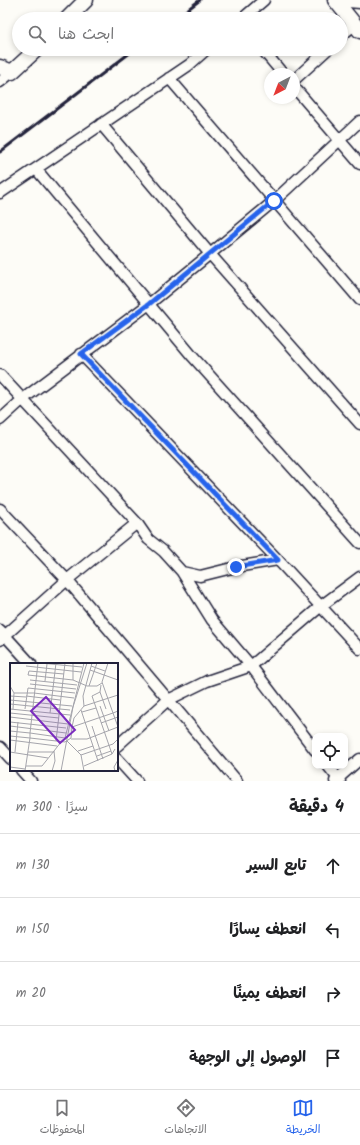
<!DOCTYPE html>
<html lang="ar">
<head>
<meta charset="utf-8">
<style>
	:root { --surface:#fff; --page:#f2f2f2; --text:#202124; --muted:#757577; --line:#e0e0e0; --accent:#2563eb }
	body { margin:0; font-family:Kalam,"Playpen Sans Arabic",sans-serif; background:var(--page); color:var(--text); direction:rtl }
	.controls { position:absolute; right:12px; bottom:12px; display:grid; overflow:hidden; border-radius:8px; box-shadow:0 2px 6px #0003 }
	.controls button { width:36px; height:36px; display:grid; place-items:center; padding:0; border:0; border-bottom:1px solid var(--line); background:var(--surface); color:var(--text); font:20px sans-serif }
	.compass { position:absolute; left:264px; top:68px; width:36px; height:36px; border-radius:50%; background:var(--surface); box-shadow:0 2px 6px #0003; rotate:222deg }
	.stop { position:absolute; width:12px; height:12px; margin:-9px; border:3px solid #2563eb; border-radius:50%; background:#fff }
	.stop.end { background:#2563eb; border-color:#fff; box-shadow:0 1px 4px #0008 }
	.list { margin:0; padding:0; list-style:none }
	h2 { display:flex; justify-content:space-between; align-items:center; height:52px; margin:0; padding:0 16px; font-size:17px }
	h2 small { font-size:13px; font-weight:400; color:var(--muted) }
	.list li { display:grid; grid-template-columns:26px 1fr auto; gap:12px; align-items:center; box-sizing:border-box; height:64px; padding:0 16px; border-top:1px solid var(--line) }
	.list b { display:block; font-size:15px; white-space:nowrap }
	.list em { font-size:13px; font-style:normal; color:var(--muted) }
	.icon { flex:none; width:22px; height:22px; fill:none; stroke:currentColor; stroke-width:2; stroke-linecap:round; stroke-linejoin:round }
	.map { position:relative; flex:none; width:360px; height:781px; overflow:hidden; direction:ltr }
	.search { position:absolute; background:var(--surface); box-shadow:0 2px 6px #0003; left:12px; right:12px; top:12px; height:44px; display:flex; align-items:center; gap:10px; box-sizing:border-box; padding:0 14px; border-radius:22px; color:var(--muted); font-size:15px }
	.sheet { height:308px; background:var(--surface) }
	nav { display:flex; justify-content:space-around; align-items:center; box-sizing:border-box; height:56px; border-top:1px solid var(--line); background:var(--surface); font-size:11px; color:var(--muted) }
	nav a { display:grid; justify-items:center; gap:2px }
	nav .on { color:var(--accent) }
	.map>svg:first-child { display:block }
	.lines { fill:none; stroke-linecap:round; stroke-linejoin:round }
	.street-casing { stroke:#22223b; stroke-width:13 }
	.secondary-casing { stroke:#22223b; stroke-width:17 }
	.street { stroke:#fdfcf7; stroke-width:10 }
	.secondary { stroke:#fdfcf7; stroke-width:14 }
	.rail { stroke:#22223b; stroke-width:3 }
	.route { stroke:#2563eb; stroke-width:5 }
	.inset-road { fill:none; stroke:#a5a5ac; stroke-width:1 }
	.view { fill:#7b2cbf; fill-opacity:0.15; stroke:#7b2cbf; stroke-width:2 }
	.inset-edge { fill:none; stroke:#22223b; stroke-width:2 }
</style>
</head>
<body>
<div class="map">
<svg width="360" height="781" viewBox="0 0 360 781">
	<rect width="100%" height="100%" fill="#fdfcf7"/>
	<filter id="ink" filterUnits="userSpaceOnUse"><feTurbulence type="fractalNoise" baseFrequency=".025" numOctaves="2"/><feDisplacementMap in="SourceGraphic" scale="8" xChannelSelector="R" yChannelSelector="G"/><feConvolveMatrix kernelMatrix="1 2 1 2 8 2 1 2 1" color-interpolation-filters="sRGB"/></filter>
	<g filter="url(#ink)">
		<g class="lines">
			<defs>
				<path id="street" d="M336,1l24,2
					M242,19l22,-19
					M341,36l14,-12
					M262,49l21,25
					M169,78l191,222
					M294,80l34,-31
					M0,82l12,-10
					M294,87l66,77
					M101,124l109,130 150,170
					M36,169l157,188 167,186
					M0,193l189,-128 18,-16
					M81,354l197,206 82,89
					M0,375l137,148 11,16 15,12 19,21 30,48 39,46 64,84
					M0,420l23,-21 126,-95 61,-50 64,-53 86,-80
					M0,509l67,71 170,201
					M182,572l18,4 36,-9 42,-7
					M0,630l31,34
					M0,640l67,-60 70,-57
					M117,746l51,-46 39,-19 44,-15 70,-60 39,-29
					M0,747l11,12
					M117,759l20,22
					M328,766l12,15
					M21,770l10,11
					M335,781l25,-22"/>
				<path id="secondary" d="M335,0l25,31
					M67,19l19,-19
					M0,67l12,5 25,-23"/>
			</defs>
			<use href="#street" class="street-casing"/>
			<use href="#secondary" class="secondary-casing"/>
			<use href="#street" class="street"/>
			<use href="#secondary" class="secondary"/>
			<path class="rail" d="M175,19l25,-19
				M0,152l135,-103"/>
		</g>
	</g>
	<g class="lines" filter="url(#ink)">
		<path class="route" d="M236,567l42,-7 -197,-206 68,-50 125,-103"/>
	</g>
	<g transform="translate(10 663)">
		<rect width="108" height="108" fill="#fdfcf7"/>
		<path class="inset-road" d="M28,0l-8,70 35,5M30,0l42,4M16,3l55,6M81,3l14,5M80,7l28,10M19,8l-1,4 45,5 14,6h10l5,-3M19,8l35,3M20,17l47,5M63,17v-17M35,18l2,-17M20,21l46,5M91,22l-1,7 -8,4 20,58M0,23l4,7 -1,16M79,23l8,-23M90,29l6,17M4,30h20l40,5M0,33l16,1M16,33l34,4M0,37l62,6M0,41l60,6M74,43l34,-11M90,43l9,25M0,46l60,6M15,46l3,-21 47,5M71,47l17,51M72,49l14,-4M0,50l49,5M40,50l6,-50M0,54l58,7M0,59l56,6M91,60l17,-6M0,63l56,7M82,63l11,33M62,64l2,-9 10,-12 -1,-10 9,-33M108,64l-5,-14 5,-2M0,68l20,2v5l35,4 6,-4 1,-11 41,-14 -11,-31 6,-19M0,73l20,2 -5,33M55,75l19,-75M61,76h16l31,-12M0,77l47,6M46,78l9,-78M57,78l14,14 3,16M68,88l15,-5M0,89l38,6M5,89l3,-30M18,89h26M71,92l32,-11 5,-5M87,93l14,-5M16,103h16l12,-15M74,103l28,-12 3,-5M0,104l15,2M42,108l3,-10 -1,-10 7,-9M51,108l12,-64 14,-44M105,108l-1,-4 4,-7"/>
		<path class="view" d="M36,34l29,33 -15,13 -29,-32z"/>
		<rect width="108" height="108" class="inset-edge"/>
	</g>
</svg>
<div class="controls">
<button><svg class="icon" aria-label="locate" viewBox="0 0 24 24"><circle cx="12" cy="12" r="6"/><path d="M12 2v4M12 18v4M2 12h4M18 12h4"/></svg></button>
</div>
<svg class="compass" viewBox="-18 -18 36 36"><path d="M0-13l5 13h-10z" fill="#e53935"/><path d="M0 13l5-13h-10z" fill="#757577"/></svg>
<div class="stop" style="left:274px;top:201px"></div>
<div class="stop end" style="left:236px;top:567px"></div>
<div class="search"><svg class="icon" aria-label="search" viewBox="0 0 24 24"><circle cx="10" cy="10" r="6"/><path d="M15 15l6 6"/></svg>ابحث هنا</div>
</div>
<section class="sheet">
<h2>4 دقيقة<small>سيرًا · 300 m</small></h2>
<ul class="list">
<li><svg class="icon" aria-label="ahead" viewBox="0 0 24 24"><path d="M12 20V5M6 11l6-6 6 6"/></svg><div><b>تابع السير</b></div><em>130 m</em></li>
<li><svg class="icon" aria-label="left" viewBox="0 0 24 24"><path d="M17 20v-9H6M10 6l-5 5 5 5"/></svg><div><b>انعطف يسارًا</b></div><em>150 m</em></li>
<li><svg class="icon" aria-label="right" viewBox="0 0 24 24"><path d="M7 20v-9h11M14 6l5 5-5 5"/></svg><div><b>انعطف يمينًا</b></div><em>20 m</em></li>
<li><svg class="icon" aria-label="arrive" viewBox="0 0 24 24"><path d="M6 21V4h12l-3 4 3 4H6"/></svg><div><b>الوصول إلى الوجهة</b></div></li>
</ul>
</section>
<nav>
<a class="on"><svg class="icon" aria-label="map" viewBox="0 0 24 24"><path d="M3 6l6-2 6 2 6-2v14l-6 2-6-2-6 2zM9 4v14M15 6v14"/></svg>الخريطة</a>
<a><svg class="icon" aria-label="directions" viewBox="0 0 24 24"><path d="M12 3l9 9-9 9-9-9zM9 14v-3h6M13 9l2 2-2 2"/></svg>الاتجاهات</a>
<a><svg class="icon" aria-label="saved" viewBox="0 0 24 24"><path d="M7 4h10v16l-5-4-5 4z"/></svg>المحفوظات</a>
</nav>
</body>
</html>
